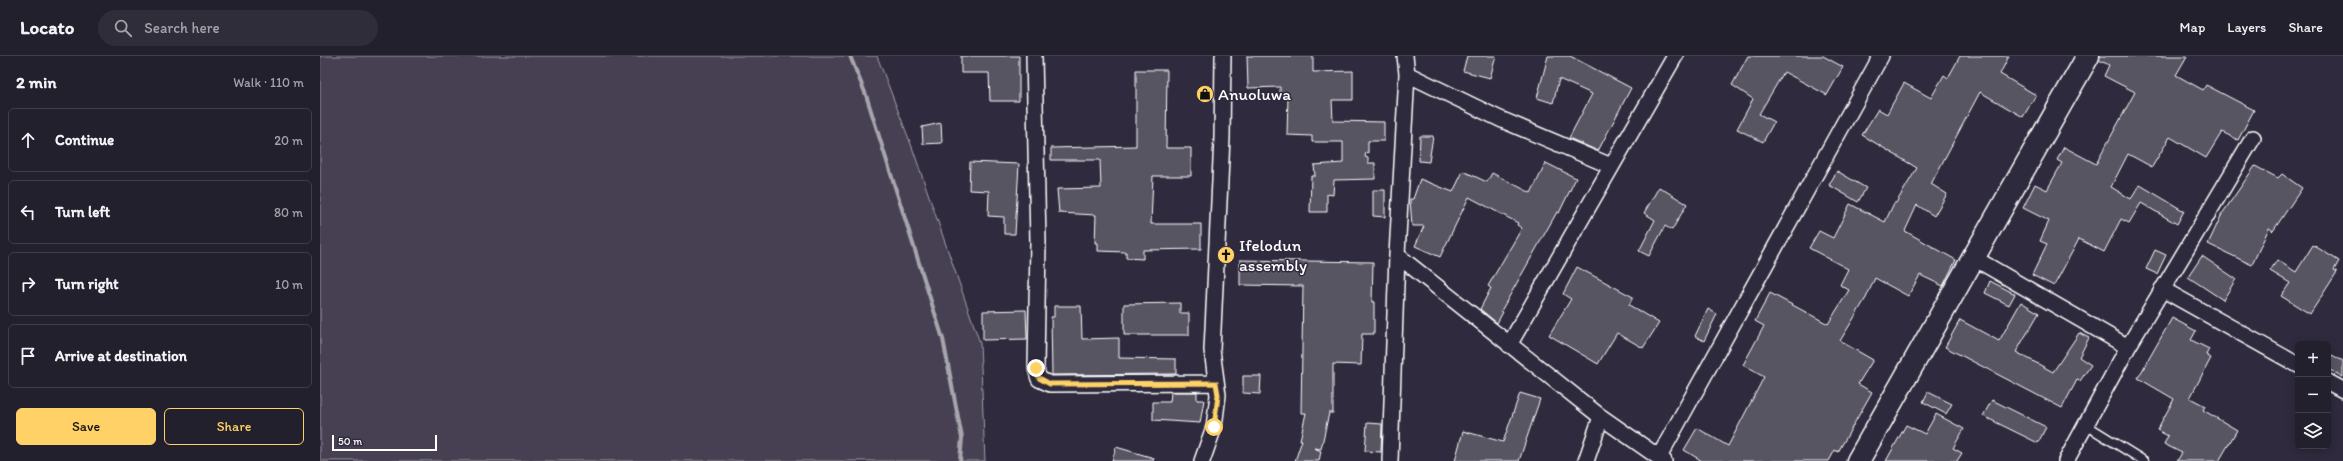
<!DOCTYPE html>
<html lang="en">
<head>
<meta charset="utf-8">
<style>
	:root { --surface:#23202e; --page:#2f2d3a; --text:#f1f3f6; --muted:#a3a3aa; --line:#403e4a; --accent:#ffd166 }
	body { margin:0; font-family:Itim,sans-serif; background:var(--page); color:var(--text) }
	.controls { position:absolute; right:12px; bottom:12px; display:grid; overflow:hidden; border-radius:6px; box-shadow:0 2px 10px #0003 }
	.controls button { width:36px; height:36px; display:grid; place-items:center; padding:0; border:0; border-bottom:1px solid var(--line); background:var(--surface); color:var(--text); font:20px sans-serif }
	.scale { position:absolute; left:12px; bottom:10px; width:105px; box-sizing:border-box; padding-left:4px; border:2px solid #fff; border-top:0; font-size:11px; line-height:14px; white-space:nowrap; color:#fff; -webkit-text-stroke:3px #2f2a3d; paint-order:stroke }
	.stop { position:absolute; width:12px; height:12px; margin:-9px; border:3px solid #ffd166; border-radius:50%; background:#fff }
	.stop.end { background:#ffd166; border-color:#fff; box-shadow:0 1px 4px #0008 }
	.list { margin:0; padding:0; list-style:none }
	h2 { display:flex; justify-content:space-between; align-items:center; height:52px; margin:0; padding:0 16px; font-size:17px }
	h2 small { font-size:13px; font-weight:400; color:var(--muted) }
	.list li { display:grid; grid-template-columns:26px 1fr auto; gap:12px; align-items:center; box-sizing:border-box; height:64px; margin:0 8px 8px; padding:0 8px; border:1px solid var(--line); border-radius:6px }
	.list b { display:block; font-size:15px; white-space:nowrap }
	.list em { font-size:13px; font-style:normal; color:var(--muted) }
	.actions { display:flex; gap:8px; padding:12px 16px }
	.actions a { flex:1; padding:9px 0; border:1px solid var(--accent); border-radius:6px; text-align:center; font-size:14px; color:var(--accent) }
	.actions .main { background:var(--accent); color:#111 }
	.icon { flex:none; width:22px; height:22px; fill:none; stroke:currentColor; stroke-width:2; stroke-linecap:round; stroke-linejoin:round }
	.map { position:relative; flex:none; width:2023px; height:405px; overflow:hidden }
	header { display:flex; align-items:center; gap:24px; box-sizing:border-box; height:56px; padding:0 20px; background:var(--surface); border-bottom:1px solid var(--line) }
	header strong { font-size:19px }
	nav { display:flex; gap:22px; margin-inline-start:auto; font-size:14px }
	.search { width:280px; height:36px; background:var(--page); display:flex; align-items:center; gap:10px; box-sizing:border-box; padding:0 14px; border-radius:22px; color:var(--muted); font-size:15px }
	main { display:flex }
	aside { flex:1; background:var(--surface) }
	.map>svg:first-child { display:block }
	.green { fill:#464152; stroke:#a2a0a8 }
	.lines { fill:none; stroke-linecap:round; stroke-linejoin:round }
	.stream { stroke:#a7a6ad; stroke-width:4 }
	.building { fill:#595564; stroke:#fff }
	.lane-casing { stroke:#fff; stroke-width:11 }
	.street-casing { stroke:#fff; stroke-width:18 }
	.secondary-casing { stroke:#fff; stroke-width:25 }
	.lane { stroke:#2f2a3d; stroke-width:8 }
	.street { stroke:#2f2a3d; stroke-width:15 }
	.secondary { stroke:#2f2a3d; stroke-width:22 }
	.route { stroke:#ffd166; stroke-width:5 }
	.labels { text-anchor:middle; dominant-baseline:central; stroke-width:3; stroke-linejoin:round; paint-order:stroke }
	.poi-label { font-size:17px; fill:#fff; stroke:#2f2a3d; text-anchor:start }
</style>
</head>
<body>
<header>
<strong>Locato</strong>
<div class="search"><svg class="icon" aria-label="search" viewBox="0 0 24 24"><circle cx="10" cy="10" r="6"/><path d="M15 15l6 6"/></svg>Search here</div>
<nav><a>Map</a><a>Layers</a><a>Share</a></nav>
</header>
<main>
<aside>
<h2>2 min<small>Walk · 110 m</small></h2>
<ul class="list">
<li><svg class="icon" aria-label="ahead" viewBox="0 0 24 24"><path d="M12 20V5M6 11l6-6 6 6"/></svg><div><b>Continue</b></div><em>20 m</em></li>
<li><svg class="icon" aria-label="left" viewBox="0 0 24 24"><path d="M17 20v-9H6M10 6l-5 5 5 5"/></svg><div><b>Turn left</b></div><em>80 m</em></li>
<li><svg class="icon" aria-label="right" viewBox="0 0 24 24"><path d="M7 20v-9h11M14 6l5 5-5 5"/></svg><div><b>Turn right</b></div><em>10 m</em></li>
<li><svg class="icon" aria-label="arrive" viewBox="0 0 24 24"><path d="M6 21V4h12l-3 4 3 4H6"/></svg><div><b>Arrive at destination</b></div></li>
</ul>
<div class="actions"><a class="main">Save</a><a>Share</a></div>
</aside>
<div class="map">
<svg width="2023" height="405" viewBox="0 0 2023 405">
	<rect width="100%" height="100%" fill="#2f2a3d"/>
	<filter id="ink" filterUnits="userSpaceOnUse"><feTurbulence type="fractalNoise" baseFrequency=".025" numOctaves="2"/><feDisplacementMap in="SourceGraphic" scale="8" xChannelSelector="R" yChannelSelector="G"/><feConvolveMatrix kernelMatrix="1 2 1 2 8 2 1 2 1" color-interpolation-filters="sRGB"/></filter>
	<g filter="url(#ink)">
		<path class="green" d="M0,0h557l35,91 68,196 5,118h-665z"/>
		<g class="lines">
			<path class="stream" d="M530,0l16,39 77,244 19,99 -2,23"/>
		</g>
		<path class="building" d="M641,0h58v45h-29l-1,-28h-28z
			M927,0h66v16l40,-1v29h-21l1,21 51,1v19h-16v12l-2,-1 -1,5 3,1v5h7v16l-41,1 -1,15 -6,-1v18h-17l1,-36h4l-1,-11 29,-2v-21h-31v-6l-25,-1 1,-39h-8v-9l-32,1z
			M1147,0h29l-6,22 -27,-7z
			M1228,0h22l61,32 -33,63 -29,-13 23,-44 -33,-15 -6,24 -16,-5z
			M1428,0h75l20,11 -16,28 -43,-23 -25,42 15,8 -11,20 -26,-13 16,-30 -21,-14z
			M1640,0h49l-9,18 36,21 -13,22 -43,-25 -49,92 16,10 -13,22 -17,-11 -12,26 51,29 -13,26 -23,-11 -12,21 -33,-18 -9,20 -26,43 33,19 -15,24 14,8 -34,60 -3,-2 -6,11h-127l-18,-11 13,-22 31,18 36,-69 -21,-12 21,-39 -9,-5 15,-28 58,31 21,-34 -9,-5 8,-16 -39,-21 10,-17 14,7 17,-34 35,18 9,-19h2l21,-35 -55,-33 16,-26 9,5 17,-31 27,15 13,-23 4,3z
			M1780,0h87l-11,19 27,15 3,-5 48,25 -16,30 -16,-8 -16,26 -36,-21 -18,30 -24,-13 -17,33 20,12 9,-14 44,26 -7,13 -36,-21 -12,20 -8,-4 -17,33 -25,-13 -25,47 -22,-11 15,-31 -7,-3 9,-20 -26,-13 12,-24 12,6 15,-27 -5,-3 7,-13 32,17 39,-72 -31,-16 5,-11 -10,-5z
			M816,14h31l-1,78h25v28h-38l-2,48h50v25l-58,1v9l-17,-1v-6l-28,-1v-8h-3l1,-28 -37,-2 -2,-24 44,-1 -1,-28h-49v-12l85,-2z
			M621,67l1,20 -19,1 -1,-17z
			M1100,80h13l-4,26 -10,-1z
			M650,106l49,2 -4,70h-11v-17l-16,-1 1,-25 -20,-1z
			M1226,107l30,15 -17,35 -2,-1 -56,99 2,1 -6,11 -17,-14 11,-21 -3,-2 34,-58 -5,-3 1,-2 -49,-26 -29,60 -25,-11 9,-20h-12l-2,-27h3l7,-20 33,13 10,-21 24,11 5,-9 39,20z
			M1935,110l23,12 4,-4 20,14 -29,43 -4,-3 -17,37 -44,-21 14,-30z
			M1517,115l29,17 -8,14 -29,-17z
			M1339,131l28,17 -15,26 -7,-4 -16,30 -10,-5 16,-31 -11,-7z
			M1053,134h12v27l-12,-1z
			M1993,189l26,16 -5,9 3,2 -27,42 -29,-18 9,-13 -20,-12 7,-11 19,12z
			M1835,194l11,5 -9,19 -11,-5z
			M1882,200l34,23 -13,21 -35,-23z
			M920,204l133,2 -1,40h2v32h-12l-1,31 -28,-1v49h-4l-8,36 -7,-1 7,3 -2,10h-24l7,-21h-2l6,-27h-5l2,-127 -63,-1z
			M1257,211l56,30 -4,8 30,18 -16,25 -26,-15 -19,31 -49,-29 22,-36 -8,-5z
			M1670,225l25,13 -6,11 -24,-12z
			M1701,246l18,11 -23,39 37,20 26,-39 10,5 -10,19 12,8 -11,16 -3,-1 -15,28 -117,-61 15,-27 39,21z
			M860,247v10h9v22h-65v-31z
			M734,250h27l1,33 37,-1v20l57,1v15l-124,1 -1,-58h3z
			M1388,253l9,5 -13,27 -9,-5z
			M706,254l1,29 -44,1v-29z
			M1852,262l24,13 -5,9 18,9 -3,6 5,3 -21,40 15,8 -2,4 34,20 -18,31h-42l5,-8 -18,-9 4,-8 -11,-6 17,-31 -36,-21z
			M2012,299l11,6v16l-15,-8v-6z
			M923,320h18l-1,18 -17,-1z
			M851,336h26v8h7l-4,23 -47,-3v-18h17z
			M1608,336l24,12 -6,10 -23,-12z
			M1200,337l20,6 -21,62h-64l8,-30 40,11z
			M1672,344l54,27 -8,16 -55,-27z
			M1616,358l28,15 -11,19 9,5 -5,8h-71l20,-36 19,9z
			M1047,367l15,1 -1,28 -16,-1z
			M796,391l38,11 -1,3h-41z"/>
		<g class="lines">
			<defs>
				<path id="lane" d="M1766,369l58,36"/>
				<path id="street" d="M714,0l4,186 -2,127 3,10 11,5 166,-1
					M1087,18l93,45 111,47
					M1077,199l204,162 63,44
					M1654,202l154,89
					M1842,233l136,76
					M1189,289l166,-289
					M2008,326l15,8
					M1339,401l222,-401
					M882,405l12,-34 4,-32 -6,-45 10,-212 1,-82
					M1070,405l7,-206 10,-181 -2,-18
					M1266,405l15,-44
					M1746,405l62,-114 125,-209"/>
				<path id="secondary" d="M1538,405l230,-405"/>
			</defs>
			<use href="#lane" class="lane-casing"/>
			<use href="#street" class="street-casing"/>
			<use href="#secondary" class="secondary-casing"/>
			<use href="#lane" class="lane"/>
			<use href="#street" class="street"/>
			<use href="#secondary" class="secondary"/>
		</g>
	</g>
	<g class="lines" filter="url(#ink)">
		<path class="route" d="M716,312l3,10 11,6 166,-1 2,12 -4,32"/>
	</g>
	<defs>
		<symbol id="shop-disc" viewBox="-11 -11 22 22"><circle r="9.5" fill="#ffd166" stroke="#2f2a3d"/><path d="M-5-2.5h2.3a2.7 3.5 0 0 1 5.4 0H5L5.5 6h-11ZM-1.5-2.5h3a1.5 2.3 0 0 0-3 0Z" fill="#111"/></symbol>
		<symbol id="church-disc" viewBox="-11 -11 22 22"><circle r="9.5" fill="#ffd166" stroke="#2f2a3d"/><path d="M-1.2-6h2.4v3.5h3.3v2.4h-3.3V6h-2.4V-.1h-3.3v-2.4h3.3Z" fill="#111"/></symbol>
	</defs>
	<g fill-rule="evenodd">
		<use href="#shop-disc" x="875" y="28" width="20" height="20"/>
		<use href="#church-disc" x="896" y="189" width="20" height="20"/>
	</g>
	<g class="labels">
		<g class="poi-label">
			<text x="898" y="38">Anuoluwa</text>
			<text x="919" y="189">Ifelodun<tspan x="919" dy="20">assembly</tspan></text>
		</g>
	</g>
</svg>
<div class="controls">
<button>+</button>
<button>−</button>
<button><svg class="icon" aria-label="layers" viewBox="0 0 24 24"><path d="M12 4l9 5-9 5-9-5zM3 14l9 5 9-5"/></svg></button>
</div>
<div class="scale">50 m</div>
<div class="stop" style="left:894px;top:371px"></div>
<div class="stop end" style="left:716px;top:312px"></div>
</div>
</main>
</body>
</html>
